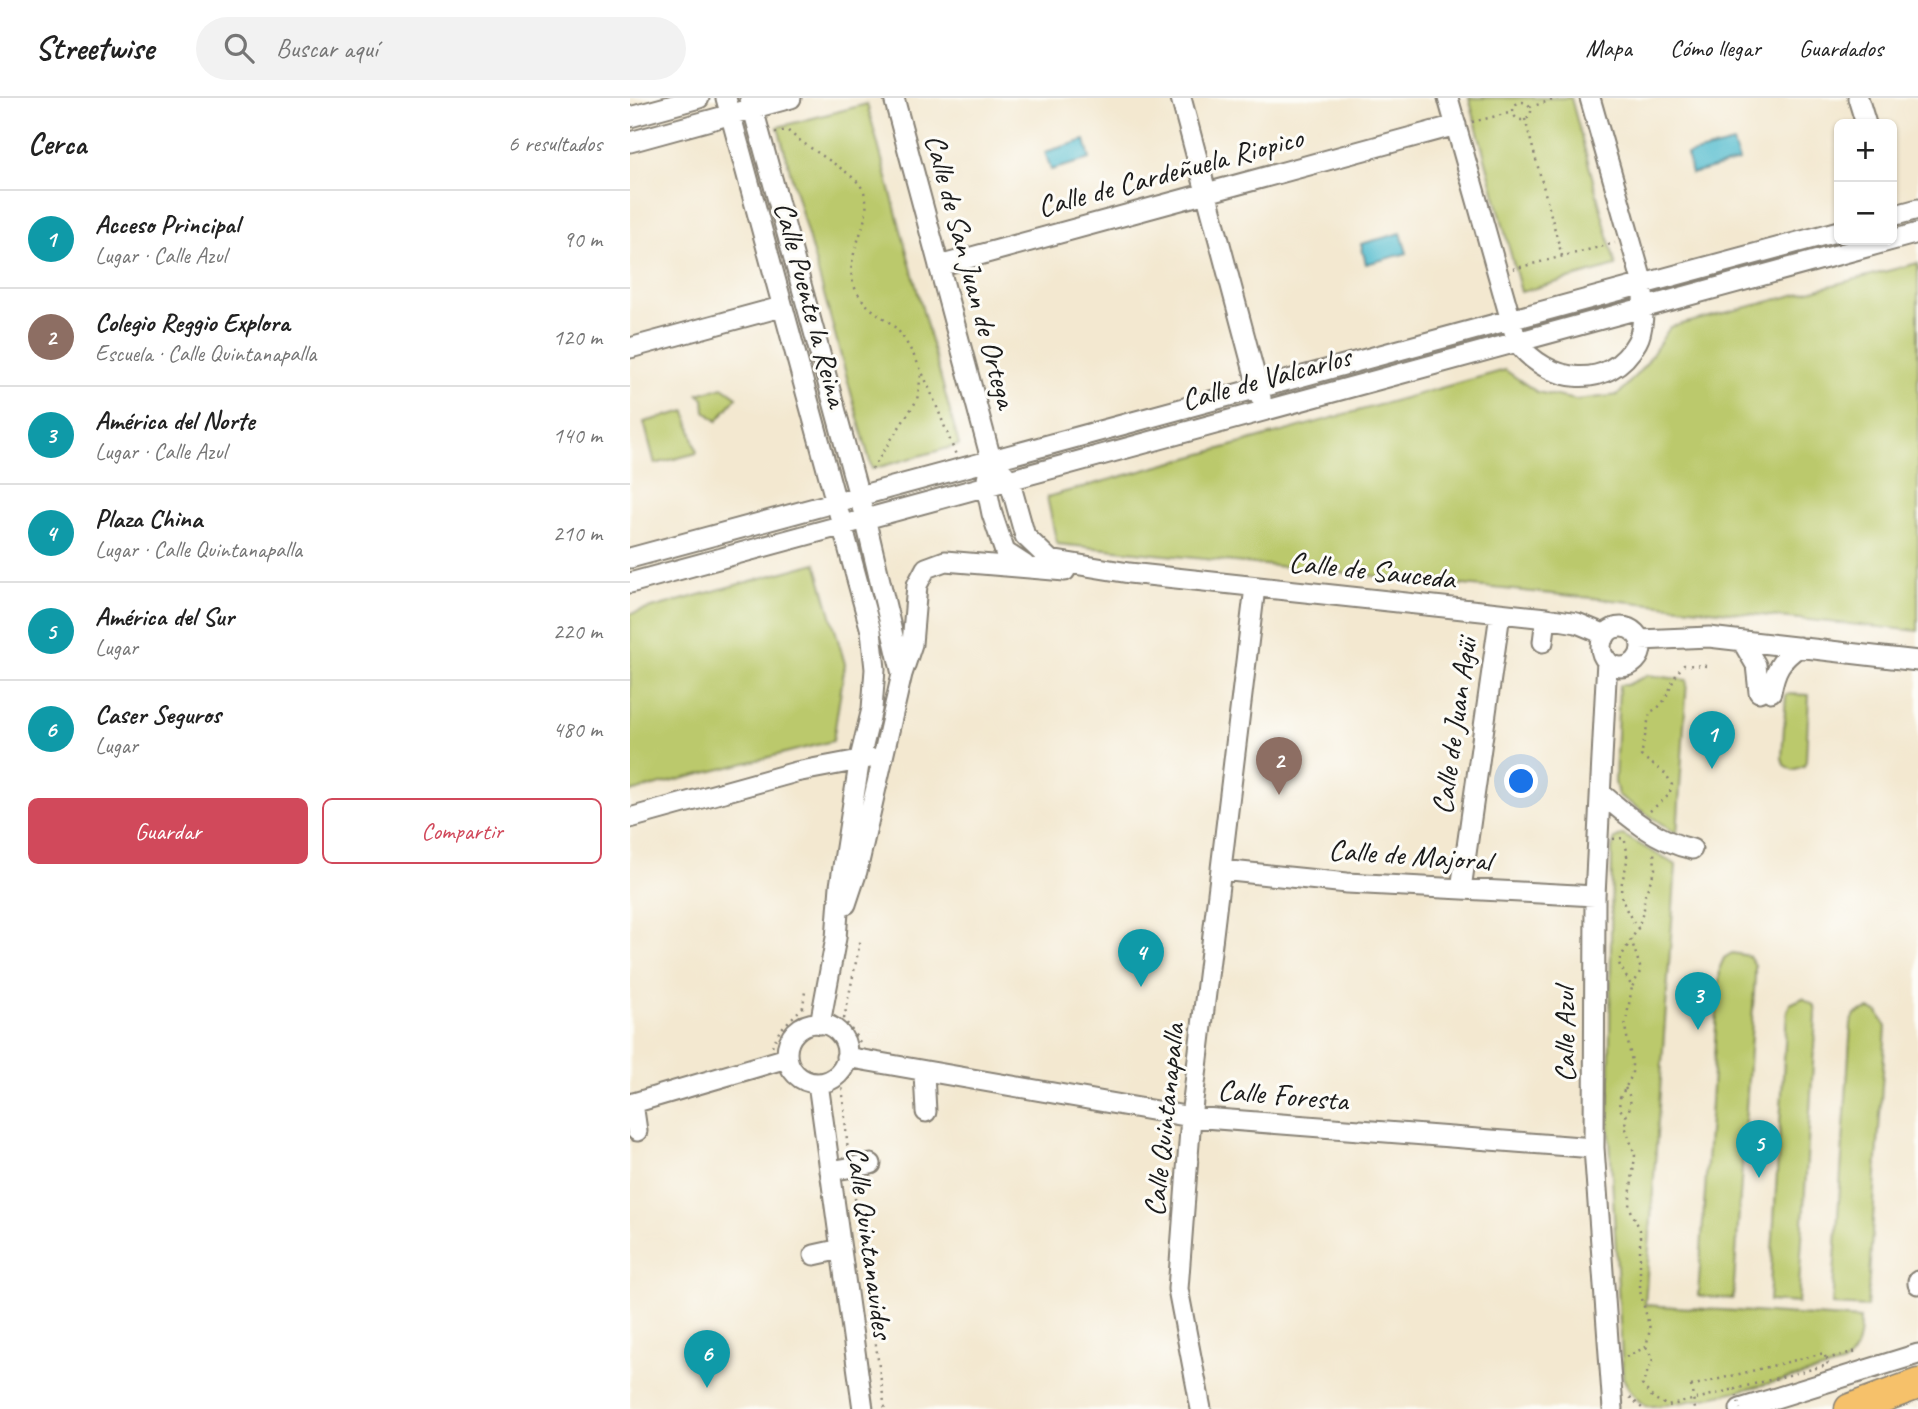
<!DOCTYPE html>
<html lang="es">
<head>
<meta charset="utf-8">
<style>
	:root { --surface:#fff; --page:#f2f2f2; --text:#222; --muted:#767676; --line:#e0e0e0; --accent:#d1495b }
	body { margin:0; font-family:Caveat,sans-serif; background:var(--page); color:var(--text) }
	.controls { position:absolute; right:21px; top:21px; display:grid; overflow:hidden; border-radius:10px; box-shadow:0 2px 5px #0004 }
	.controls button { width:63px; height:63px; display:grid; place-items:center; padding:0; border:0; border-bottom:2px solid var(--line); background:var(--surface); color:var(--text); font:35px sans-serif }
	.you { position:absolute; left:892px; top:684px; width:24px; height:24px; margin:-18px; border:5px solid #fff; border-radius:50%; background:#1a73e8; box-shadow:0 0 0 10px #1a73e833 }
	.badge { display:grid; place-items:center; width:46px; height:46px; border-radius:50%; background:var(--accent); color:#fff; font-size:23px; font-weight:700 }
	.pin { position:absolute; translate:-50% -58px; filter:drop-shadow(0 2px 4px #0008) }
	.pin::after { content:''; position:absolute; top:37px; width:24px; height:21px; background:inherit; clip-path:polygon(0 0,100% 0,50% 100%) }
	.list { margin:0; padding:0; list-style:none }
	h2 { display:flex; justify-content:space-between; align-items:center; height:91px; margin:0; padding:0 28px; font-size:30px }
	h2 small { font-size:23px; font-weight:400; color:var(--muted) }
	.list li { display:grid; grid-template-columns:46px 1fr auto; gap:21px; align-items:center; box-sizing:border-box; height:98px; padding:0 28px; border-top:2px solid var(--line) }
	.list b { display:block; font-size:26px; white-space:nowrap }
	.list p { margin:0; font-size:23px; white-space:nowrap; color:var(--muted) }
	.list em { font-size:23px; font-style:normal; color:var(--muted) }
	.actions { display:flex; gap:14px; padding:21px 28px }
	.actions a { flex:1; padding:16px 0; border:2px solid var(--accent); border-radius:10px; text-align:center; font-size:24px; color:var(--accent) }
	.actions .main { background:var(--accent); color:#fff }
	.icon { flex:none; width:38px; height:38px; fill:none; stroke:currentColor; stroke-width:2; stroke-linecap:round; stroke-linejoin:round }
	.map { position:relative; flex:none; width:1288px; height:1311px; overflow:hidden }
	header { display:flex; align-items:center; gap:42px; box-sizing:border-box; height:98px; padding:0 35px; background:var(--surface); border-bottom:2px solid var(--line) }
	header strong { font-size:33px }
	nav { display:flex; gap:38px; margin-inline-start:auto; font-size:24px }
	.search { width:490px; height:63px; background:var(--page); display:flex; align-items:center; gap:18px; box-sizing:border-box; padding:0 24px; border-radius:38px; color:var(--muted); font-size:26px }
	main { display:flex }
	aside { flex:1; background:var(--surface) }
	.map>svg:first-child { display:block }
	.green { fill:#bbc96c; stroke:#6c7244; stroke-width:2 }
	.water { fill:#51bbce; stroke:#366c75; stroke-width:2 }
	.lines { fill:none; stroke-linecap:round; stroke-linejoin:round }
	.minor-casing { stroke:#888276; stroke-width:23 }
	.highway-casing { stroke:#888276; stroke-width:33 }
	.path { stroke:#888276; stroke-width:2.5; stroke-dasharray:2 5; stroke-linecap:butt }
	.minor { stroke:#fff; stroke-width:19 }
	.highway { stroke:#f6c16b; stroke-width:30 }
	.path-bridge { stroke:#888276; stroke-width:2.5; stroke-dasharray:2 5; stroke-linecap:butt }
	.labels { text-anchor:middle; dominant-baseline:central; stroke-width:6; stroke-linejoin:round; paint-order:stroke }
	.street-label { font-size:30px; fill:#1c1c1c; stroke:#fdfcf7 }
</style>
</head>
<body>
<header>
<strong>Streetwise</strong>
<div class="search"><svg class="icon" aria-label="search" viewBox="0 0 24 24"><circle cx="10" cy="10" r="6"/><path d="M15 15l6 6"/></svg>Buscar aquí</div>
<nav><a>Mapa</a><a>Cómo llegar</a><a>Guardados</a></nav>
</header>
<main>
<aside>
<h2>Cerca<small>6 resultados</small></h2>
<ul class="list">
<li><span class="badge" style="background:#0f9aa8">1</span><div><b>Acceso Principal</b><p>Lugar · Calle Azul</p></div><em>90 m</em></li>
<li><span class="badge" style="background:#8d6e63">2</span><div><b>Colegio Reggio Explora</b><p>Escuela · Calle Quintanapalla</p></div><em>120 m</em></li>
<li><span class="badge" style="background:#0f9aa8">3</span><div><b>América del Norte</b><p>Lugar · Calle Azul</p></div><em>140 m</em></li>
<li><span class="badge" style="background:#0f9aa8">4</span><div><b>Plaza China</b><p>Lugar · Calle Quintanapalla</p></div><em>210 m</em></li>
<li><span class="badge" style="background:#0f9aa8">5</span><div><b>América del Sur</b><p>Lugar</p></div><em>220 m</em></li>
<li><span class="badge" style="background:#0f9aa8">6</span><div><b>Caser Seguros</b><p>Lugar</p></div><em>480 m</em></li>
</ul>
<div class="actions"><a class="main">Guardar</a><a>Compartir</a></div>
</aside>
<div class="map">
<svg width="1288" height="1311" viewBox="0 0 1288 1311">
	<rect width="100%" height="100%" fill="#fdfcf7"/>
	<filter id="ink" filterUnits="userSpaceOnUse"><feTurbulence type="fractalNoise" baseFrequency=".0143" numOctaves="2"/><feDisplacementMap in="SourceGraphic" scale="14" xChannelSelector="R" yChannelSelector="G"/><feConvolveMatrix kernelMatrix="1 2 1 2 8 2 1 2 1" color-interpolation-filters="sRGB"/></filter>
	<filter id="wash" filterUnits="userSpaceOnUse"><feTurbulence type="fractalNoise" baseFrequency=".00686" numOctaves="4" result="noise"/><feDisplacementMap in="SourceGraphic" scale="28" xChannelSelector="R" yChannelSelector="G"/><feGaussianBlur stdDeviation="1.57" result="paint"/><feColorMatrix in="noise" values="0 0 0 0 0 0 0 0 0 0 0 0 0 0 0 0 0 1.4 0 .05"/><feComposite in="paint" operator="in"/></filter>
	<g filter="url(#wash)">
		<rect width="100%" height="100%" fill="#f3e8d0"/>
		<path class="green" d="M839,0h102l45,168 -95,26z
			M237,6l92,341 -87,24 -94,-342z
			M1288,165v368l-861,-87 -10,-47 458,-127 32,22 39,8 42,-5 28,-31 24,-37z
			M93,289l14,10 -20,24 -12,-10 -1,-12 -6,-5z
			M56,313l11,42 -42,11 -11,-42z
			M186,465l29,101 -12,77 -203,51v-178z
			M1018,577l39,5 -10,154 -59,-39 -3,-13 4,-97h8z
			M1156,596l23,1 -3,66 -2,5 -11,4 -9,-5 -2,-7z
			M993,737l53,30 -31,440 215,14c0,18 -1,33 -16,45 -34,10 -171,45 -198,42 -11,-6 -17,-17 -23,-28l-14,-255 3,-274 3,-10z
			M1102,855l17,3 6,9v12l-22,322 -35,-3 22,-329 4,-9z
			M1173,900l12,8 1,10 -18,287 -29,-2 18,-290 3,-7z
			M1239,911l9,3 8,15 -19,280 -35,-2 19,-281 4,-10z"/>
		<path class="water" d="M455,42l5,19 -39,11 -6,-18z
			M1103,45l6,18 -47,13 -5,-19z
			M771,135l6,20 -41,11 -5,-20z"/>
	</g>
	<g filter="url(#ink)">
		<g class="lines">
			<defs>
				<path id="minor" d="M96,0l145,533 4,38 -3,40 -12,49 -20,128 -4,52 -16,86
					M120,0l115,420 37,156
					M264,0l97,361 -5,26 6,29 13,38 20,13
					M551,0l80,300
					M818,0l69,244c30,41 92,51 120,0 8,-14 6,-41 6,-58l-53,-186
					M1228,0l8,26
					M0,19l69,-19
					M0,44l161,-44
					M1262,118l26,-7
					M309,168l517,-141
					M0,250l151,-41
					M371,372l8,9 16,57 25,24 79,13 417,45 31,5 29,12
					M0,460l1209,-327
					M0,485l1288,-350
					M971 549a20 20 0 1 1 40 0a20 20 0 1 1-40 0Z
					M1010,542l69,-3 209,24
					M1112,543l14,24 3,27
					M913,544l3,-24
					M977,562l-12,236 -1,252 19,261
					M1141,594c4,-22 9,-32 28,-45
					M971,695c26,23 57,49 91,56
					M0,720l166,-46 74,-14
					M591,772l126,13 248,13
					M831,791l39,-275
					M216,806l11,-33 45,-197 10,-30 5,-59 9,-17 19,-7 120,10
					M157 955a30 30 0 1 1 60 0a30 30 0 1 1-60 0Z
					M216,959l345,60 403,31
					M294,975l2,39
					M188,985l45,326
					M3,1005l4,28
					M0,1006l157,-46
					M200,1073l41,-7
					M184,1157l27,-6
					M1288,1183v3
					M571,1311l-23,-120 13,-172 64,-530
					M1110,1311l178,-55"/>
				<path id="highway" d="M1220,1311l68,-25"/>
			</defs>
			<use href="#minor" class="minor-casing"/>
			<use href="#highway" class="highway-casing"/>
			<path class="path" d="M883 13a9 9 0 1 1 18 0a9 9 0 1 1-18 0Z
				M900,9l29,-9
				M895,21l37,137
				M842,24l41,-10
				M145,35l12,-3c18,17 62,40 73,55 22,30 -21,70 -5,103 13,26 30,26 45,45 22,30 41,86 56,122
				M883,171l102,-26
				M242,371l45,-69 4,-25
				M1020,713l19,-16 3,-10 -6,-11 -25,-18 9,-44c21,-8 18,-32 34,-47l25,1
				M983,741l11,-1c13,42 -22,41 14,90
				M1001,841l10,31 -9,17
				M230,944l-16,-23 17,-81
				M142,948l8,-16 23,-23 2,-16
				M995,990c7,10 7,17 1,28
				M218,1055l-6,-69 11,-10
				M223,1086l32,225
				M1016,1249l7,12 -11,26 11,13 15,8 67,-17
				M996,1259l20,-10 4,-18 -10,-38v-61l-11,-24 6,-51 -10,-29 1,-10 -7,-8 1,-10 12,-23v-13l-7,-35 7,-40 -14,-25 20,-34 6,-19v-11l11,-29 -1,-17
				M1196,1261l31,-8
				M1061,1288l4,23
				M1000,1299l13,12"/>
			<use href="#minor" class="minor"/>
			<use href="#highway" class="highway"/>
			<path class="path-bridge" d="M1061,1288l133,-33 4,12 -93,24 5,20"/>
		</g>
	</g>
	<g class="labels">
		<g class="street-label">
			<text transform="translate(540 74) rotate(-15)">Calle de Cardeñuela Riopico</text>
			<text transform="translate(341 173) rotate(75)">Calle de San Juan de Ortega</text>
			<text transform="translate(181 206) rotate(75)">Calle Puente la Reina</text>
			<text transform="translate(636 280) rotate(-15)">Calle de Valcarlos</text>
			<text transform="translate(742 472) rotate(6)">Calle de Sauceda</text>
			<text transform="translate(824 628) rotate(-82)">Calle de Juan Agüi</text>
			<text transform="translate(780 757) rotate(4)">Calle de Majoral</text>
			<text transform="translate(934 937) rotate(-90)">Calle Azul</text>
			<text transform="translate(653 997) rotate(5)">Calle Foresta</text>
			<text transform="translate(534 1022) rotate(-84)">Calle Quintanapalla</text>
			<text transform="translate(240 1144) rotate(82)">Calle Quintanavides</text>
		</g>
	</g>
</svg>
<div class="controls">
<button>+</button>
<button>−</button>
</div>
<div class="you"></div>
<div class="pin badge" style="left:1082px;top:671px;background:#0f9aa8">1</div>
<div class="pin badge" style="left:649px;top:697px;background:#8d6e63">2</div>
<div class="pin badge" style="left:1068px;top:932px;background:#0f9aa8">3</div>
<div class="pin badge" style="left:511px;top:889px;background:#0f9aa8">4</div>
<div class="pin badge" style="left:1129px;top:1080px;background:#0f9aa8">5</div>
<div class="pin badge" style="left:77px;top:1290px;background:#0f9aa8">6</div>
</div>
</main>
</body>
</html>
